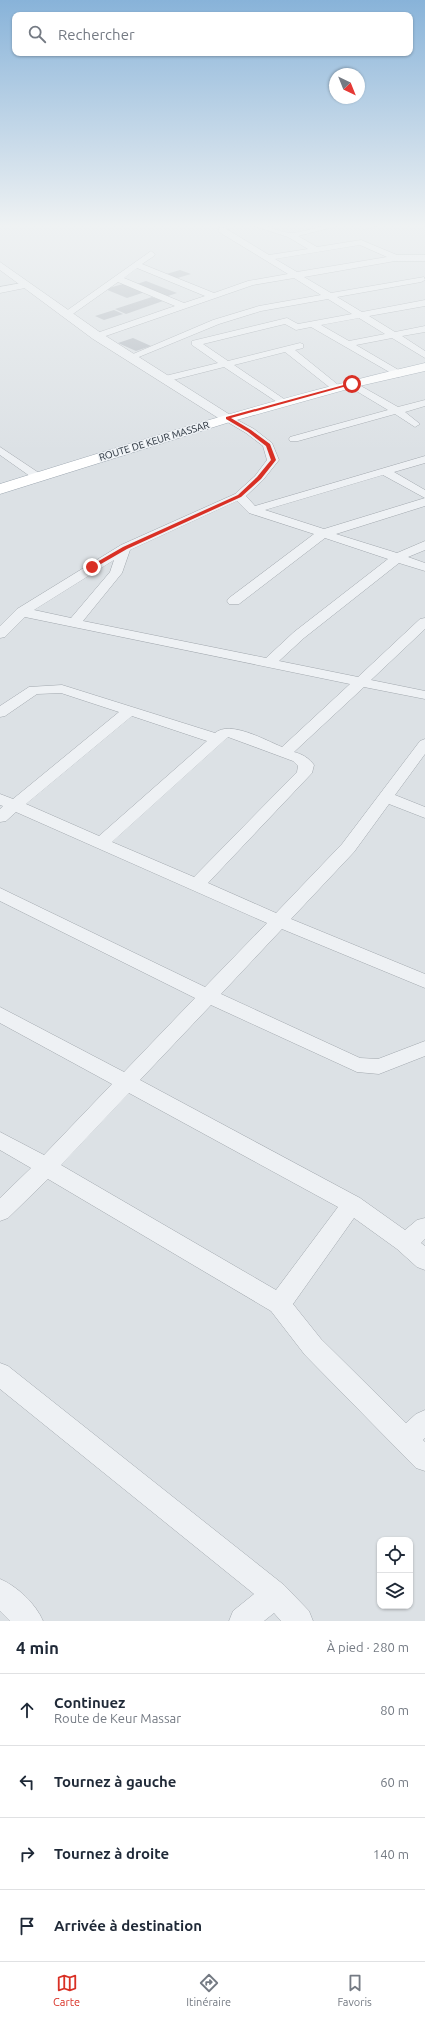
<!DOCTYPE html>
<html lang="fr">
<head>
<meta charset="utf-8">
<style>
	:root { --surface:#fff; --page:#f2f2f3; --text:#1f2937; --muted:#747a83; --line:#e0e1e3; --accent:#d93025 }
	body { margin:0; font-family:Ubuntu,sans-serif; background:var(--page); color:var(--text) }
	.controls { position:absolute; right:12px; bottom:12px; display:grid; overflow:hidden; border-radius:8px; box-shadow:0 1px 3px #0004 }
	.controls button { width:36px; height:36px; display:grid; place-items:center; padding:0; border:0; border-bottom:1px solid var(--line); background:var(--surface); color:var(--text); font:20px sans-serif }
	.compass { position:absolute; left:329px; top:68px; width:36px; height:36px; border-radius:50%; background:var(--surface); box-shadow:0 1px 3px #0004; rotate:137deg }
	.stop { position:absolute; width:12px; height:12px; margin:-9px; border:3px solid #d93025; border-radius:50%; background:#fff }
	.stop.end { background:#d93025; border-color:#fff; box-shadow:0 1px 4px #0008 }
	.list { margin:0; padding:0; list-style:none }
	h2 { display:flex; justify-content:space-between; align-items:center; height:52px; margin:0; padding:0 16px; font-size:17px }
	h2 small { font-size:13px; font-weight:400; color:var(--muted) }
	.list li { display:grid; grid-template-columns:26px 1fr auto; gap:12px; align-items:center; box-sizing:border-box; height:72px; padding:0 16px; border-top:1px solid var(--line) }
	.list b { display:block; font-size:15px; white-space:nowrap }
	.list p { margin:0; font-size:13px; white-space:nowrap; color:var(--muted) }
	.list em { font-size:13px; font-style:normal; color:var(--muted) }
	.icon { flex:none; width:22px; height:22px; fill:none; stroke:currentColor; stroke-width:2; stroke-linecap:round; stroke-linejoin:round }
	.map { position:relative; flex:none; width:425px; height:1621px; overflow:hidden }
	.search { position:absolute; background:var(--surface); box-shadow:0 1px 3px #0004; left:12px; right:12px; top:12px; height:44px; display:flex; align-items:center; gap:10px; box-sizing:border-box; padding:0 14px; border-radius:8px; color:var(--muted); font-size:15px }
	.sheet { height:340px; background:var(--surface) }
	nav { display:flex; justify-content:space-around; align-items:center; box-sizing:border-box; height:56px; border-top:1px solid var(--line); background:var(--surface); font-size:11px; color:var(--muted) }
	nav a { display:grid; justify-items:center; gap:2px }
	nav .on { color:var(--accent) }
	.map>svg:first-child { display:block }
	.building { fill:#b4bac1 }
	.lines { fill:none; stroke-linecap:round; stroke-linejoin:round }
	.minor-casing { stroke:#a2a8ae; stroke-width:1 }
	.tertiary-casing { stroke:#a2a8ae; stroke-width:1 }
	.primary-casing { stroke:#9ca6b0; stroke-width:1 }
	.minor { fill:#eef1f4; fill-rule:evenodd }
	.tertiary { fill:#eef1f4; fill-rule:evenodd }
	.primary { fill:#fff; fill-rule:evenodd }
	.route { fill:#d93025 }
	.labels { text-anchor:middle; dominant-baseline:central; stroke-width:3; stroke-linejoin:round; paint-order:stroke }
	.far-street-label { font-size:10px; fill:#27303a; stroke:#ebeff3 }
</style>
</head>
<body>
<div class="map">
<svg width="425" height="1621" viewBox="0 0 425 1621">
	<rect width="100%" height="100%" fill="#dce1e5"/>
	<path class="building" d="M180,270l11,4 -17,5 -11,-4z
		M146,281l31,12 -12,4 -31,-12z
		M123,284l22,8 -18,6 -22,-9z
		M152,297l11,4 -37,13 -11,-5z
		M114,310l9,4 -19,6 -9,-4z
		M133,338l18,8 -15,5 -18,-8z"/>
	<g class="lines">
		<defs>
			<path id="minor" d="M248,224c15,-2 28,8 43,9 13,0 30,-9 47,-9l-1,2 -39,10 19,11 44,-7 36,15h28v6h-30l-91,16 27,16 93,-16 1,3 -4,2 -84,15 25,15 63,-12v6l-56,10 26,16 30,-6v6l-23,4 23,15v7l-33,-20 -36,7 46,27 1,2 -1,2 -4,1 -87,-50 -15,3 -11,-6 -82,20 25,17 72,-18 3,1v4l-8,2 47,38 -5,3 -4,-1 -48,-38 -51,13 53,36 1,2 -1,2 -4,1 -59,-39 -59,15 -5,-3 1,-2 57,-14 -26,-18v-4l95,-23 11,6 54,-10 -24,-15 -67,12 -42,13 -85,35h-6l-2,-2 87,-37 46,-14 62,-11 -27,-17 -41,7 -156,54 -3,-1v-4l81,-28 -57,-24 -48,34 -3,1 -5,-3 89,-63 4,3 -1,2 -12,8 72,29 34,-12 40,-7 -69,-42v-4h6l44,27 39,-6 -20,-12zM360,245l27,12 -90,15 -22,-13zM137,268l68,28 -21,7 -60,-25zM359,318l26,16 -36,7 -28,-16z
				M369,224h15l-20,5 -4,-2z
				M27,282l3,1v4l-30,6v-6z
				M352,381l46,26 27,-7v6l-20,6 15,12 -5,3 -20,-13 -97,27h-8l-1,-2 1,-2 98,-27 -40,-24 -1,-2z
				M228,415l26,14 18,14 7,17 -16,20 -17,16 9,10 170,-50v7l-31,9 31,18v16l-89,28 61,19 28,-12v9l-17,7 17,6v8l-26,-8 -95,75 -25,23 79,16 62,-58 5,-1v11l-54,51 54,11v8l-61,-12 -70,65c8,2 15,6 20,13l-2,8 -104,110 68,30 66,-69 78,-103 5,-2v15l-30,41 30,12v11l-36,-14 -35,48 -63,67 134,55v14l-143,-59 -61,65 139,64 18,1 47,-18v15l-46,18 -22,-2 -146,-67 -71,75 220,118 45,32 12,-10 8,-2v21l-4,4 4,3v24l-8,-3 -20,-18 -43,-31 -61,86 28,35 85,84 10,-9 9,-4v28l-2,2 2,2v29l-9,-3 -111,-113 -34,-44 -223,-132 -40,39 -8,3v-23l31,-30 -31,-18v-18l44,23 68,-71 -112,-61v-16l124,65 71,-74 -195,-97v-13l205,99 62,-64 -251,-111 -10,9 -6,1v-13l3,-3 -3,-1v-11l13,5 106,-87 -58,-19 -24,1 -32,22 -5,1v-11l29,-19 33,-2 153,48c15,-13 50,7 67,14l68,-63 -325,-67 -20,20 -5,1v-12l17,-17 104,-64 114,-51 20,-18 12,-16 -4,-14 -17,-13 -22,-13 -1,-2 1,-2zM383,475l42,23 -101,31 -59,-19zM237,501l12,12 65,21 -85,64 -2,3 2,3h10l86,-66 63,21 -94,73 -28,26 -183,-37 39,-48 8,-23zM114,560l-4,12 -39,46 -37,-8zM132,716l75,25 -108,95 -73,-32zM228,737l65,24 5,5 -1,6 -103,105 -82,-35zM129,1093l209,114 -62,83 -215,-125z
				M0,447l42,28 2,2 -2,2h-8l-34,-24z
				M0,1363l8,3 276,219 25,26 4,10h-32l-7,-8 -10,8h-35l4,-10 21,-17 -254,-205z
				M0,1579c17,7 36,25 43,42h-33l-10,-10z"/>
			<path id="tertiary" d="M0,262l101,71 134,85 -2,3h-10l-130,-82 -93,-69z"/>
			<path id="primary" d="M425,363v8l-70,16 -122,34 -233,73v-10c141,-44 281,-88 425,-121z"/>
		</defs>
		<use href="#minor" class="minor-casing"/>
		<use href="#tertiary" class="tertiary-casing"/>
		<use href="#primary" class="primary-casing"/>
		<use href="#minor" class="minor"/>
		<use href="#tertiary" class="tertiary"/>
		<use href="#primary" class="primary"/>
	</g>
	<linearGradient id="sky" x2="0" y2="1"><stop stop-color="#88b3d9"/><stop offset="0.5" stop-color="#eff2f3"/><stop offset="1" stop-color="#eff2f3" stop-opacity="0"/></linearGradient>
	<rect width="425" height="451" fill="url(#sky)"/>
	<path class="route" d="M351,383l3,1 -123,34 20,12 19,14 6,16 -15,19 -20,18 -114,52 -33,19h-4v-2l33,-19 115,-52 19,-18 14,-17 -5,-14 -18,-14 -22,-13v-2z"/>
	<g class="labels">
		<g class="far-street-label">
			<text transform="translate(154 441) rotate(-17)">ROUTE DE KEUR MASSAR</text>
		</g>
	</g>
</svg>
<div class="controls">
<button><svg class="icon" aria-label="locate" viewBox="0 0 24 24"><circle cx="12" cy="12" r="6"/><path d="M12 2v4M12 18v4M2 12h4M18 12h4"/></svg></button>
<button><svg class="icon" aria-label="layers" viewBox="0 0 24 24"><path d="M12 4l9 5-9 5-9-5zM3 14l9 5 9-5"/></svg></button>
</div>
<svg class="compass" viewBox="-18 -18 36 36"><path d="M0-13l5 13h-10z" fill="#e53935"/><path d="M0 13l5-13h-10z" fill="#747a83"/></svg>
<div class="stop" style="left:352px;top:384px"></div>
<div class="stop end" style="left:92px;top:567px"></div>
<div class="search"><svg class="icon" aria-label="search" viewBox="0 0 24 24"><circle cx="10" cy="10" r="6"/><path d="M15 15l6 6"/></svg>Rechercher</div>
</div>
<section class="sheet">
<h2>4 min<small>À pied · 280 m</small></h2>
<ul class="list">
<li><svg class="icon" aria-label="ahead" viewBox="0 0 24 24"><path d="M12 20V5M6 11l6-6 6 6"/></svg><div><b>Continuez</b><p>Route de Keur Massar</p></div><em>80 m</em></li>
<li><svg class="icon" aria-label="left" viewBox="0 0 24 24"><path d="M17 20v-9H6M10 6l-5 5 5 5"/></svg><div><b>Tournez à gauche</b></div><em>60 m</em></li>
<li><svg class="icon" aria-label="right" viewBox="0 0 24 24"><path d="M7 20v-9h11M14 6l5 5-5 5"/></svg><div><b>Tournez à droite</b></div><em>140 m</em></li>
<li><svg class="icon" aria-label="arrive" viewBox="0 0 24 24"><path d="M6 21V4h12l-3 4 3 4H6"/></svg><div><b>Arrivée à destination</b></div></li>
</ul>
</section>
<nav>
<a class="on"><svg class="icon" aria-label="map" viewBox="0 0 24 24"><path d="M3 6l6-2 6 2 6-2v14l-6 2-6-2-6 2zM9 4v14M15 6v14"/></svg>Carte</a>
<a><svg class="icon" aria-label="directions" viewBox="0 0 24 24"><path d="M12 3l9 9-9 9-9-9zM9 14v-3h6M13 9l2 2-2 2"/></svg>Itinéraire</a>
<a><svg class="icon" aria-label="saved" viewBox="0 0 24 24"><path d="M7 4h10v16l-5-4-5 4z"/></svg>Favoris</a>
</nav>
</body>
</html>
